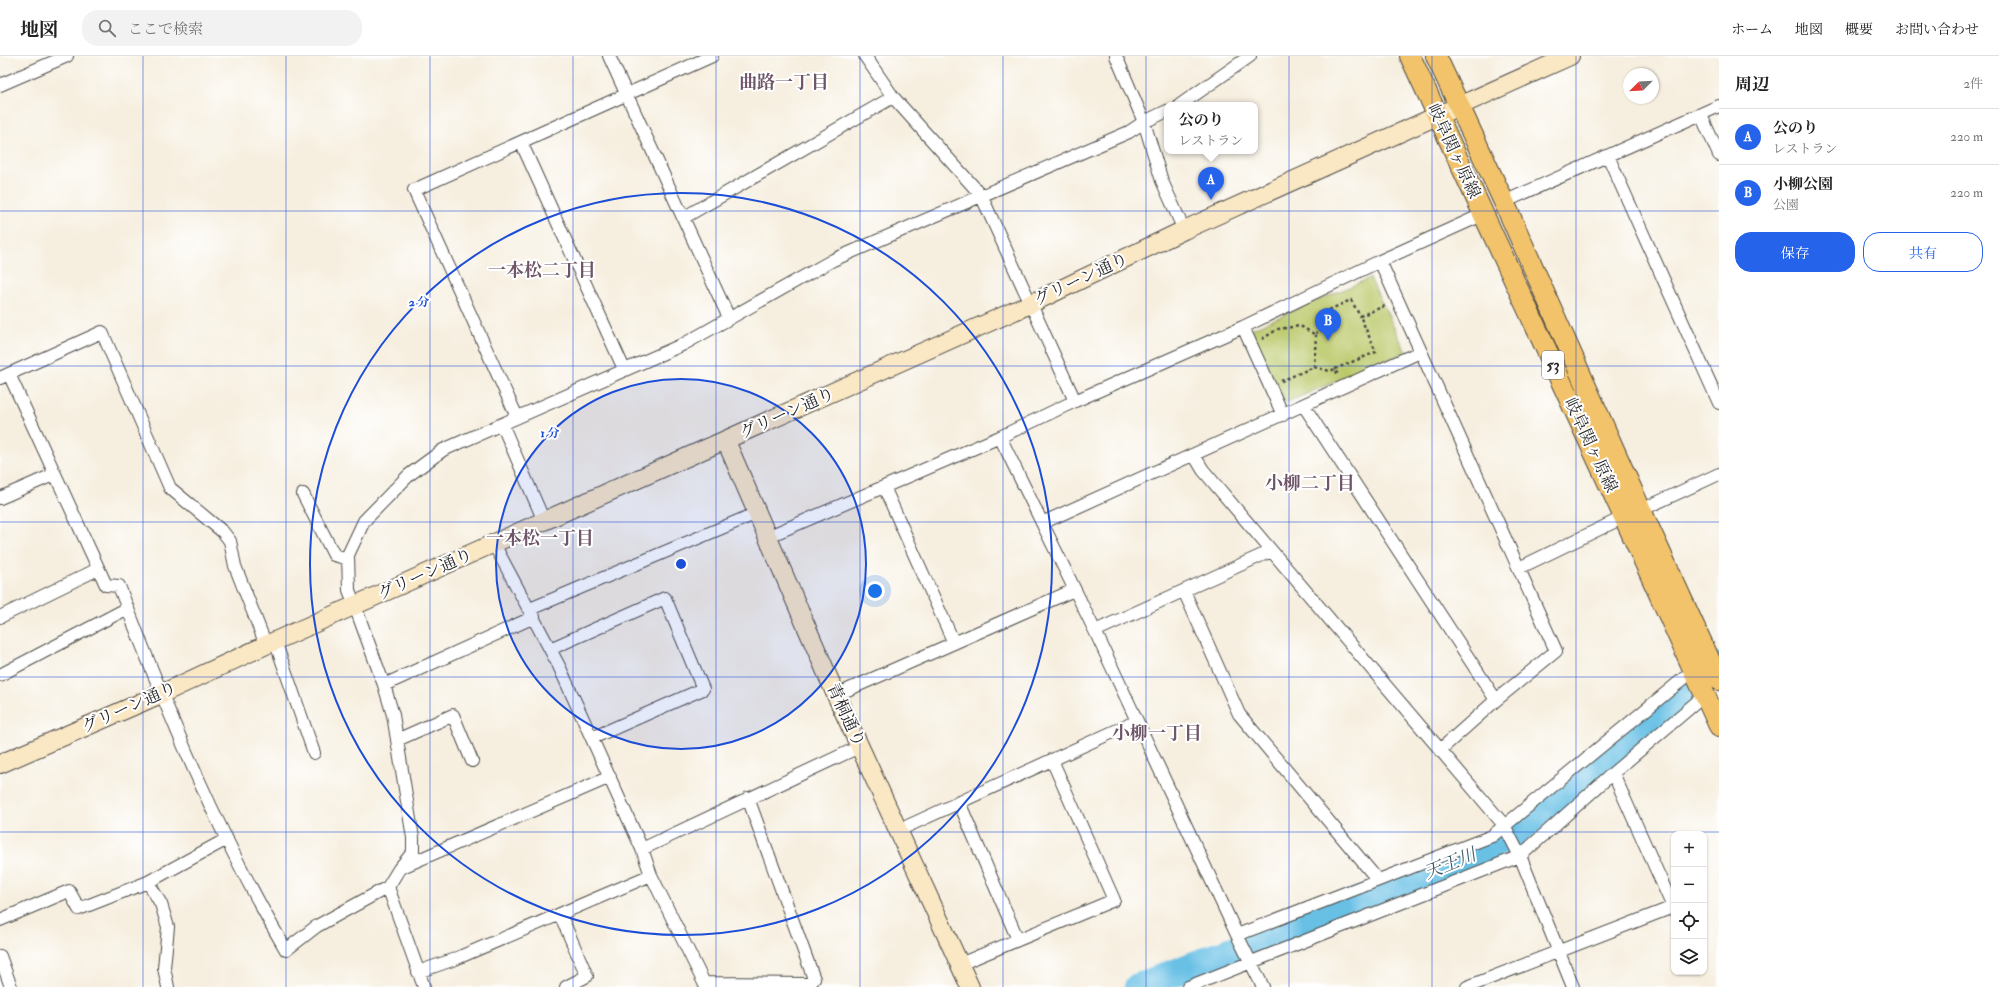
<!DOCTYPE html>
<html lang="ja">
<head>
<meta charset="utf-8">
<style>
	:root { --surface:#fff; --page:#f2f2f2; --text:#222; --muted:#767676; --line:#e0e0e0; --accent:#2563eb }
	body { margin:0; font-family:"IM FELL Double Pica","Noto Serif JP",serif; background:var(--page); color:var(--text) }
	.controls { position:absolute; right:12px; bottom:12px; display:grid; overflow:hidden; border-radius:8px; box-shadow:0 1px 3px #0004 }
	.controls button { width:36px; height:36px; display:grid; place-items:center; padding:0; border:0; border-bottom:1px solid var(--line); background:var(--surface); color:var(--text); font:20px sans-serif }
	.compass { position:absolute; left:1623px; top:12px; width:36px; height:36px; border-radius:50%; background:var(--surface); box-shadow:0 1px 3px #0004; rotate:246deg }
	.you { position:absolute; left:875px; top:535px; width:14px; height:14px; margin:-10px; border:3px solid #fff; border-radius:50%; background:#1a73e8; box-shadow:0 0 0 6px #1a73e833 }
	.badge { display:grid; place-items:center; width:26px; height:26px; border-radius:50%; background:var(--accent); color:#fff; font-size:13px; font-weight:700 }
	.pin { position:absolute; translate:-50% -33px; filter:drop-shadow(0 1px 2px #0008) }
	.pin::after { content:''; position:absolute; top:21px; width:14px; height:12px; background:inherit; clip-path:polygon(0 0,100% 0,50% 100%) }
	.popup { position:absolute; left:1164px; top:46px; width:94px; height:52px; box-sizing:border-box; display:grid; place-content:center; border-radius:8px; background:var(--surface); filter:drop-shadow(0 1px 3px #0005); font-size:13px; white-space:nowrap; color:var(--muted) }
	.popup b { font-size:15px; color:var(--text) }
	.popup::after { content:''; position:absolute; left:50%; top:100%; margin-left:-8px; border:8px solid transparent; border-top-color:var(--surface) }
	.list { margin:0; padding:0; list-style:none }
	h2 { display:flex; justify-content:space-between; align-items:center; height:52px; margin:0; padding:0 16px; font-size:17px }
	h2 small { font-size:13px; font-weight:400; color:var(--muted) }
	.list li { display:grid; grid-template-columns:26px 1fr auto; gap:12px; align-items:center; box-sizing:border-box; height:56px; padding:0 16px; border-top:1px solid var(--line) }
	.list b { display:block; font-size:15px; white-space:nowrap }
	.list p { margin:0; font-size:13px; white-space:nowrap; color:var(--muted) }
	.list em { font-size:13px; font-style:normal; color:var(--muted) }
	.actions { display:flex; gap:8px; padding:12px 16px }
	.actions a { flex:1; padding:9px 0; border:1px solid var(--accent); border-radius:16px; text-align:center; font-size:14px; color:var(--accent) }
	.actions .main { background:var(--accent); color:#fff }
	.icon { flex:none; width:22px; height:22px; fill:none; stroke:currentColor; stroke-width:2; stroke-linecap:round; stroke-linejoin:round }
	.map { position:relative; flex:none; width:1719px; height:931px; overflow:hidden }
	header { display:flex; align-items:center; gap:24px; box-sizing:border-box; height:56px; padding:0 20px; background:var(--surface); border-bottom:1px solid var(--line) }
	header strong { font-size:19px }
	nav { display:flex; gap:22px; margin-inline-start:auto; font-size:14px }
	.search { width:280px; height:36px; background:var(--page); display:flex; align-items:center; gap:10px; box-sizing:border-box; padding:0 14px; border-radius:16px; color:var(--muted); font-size:15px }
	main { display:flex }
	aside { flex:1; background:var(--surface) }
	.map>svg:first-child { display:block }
	.green { fill:#bbc96b; stroke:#737a4b }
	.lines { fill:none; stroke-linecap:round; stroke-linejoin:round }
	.river { stroke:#68c0e5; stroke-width:28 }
	.street-casing { stroke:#494846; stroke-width:14 }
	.secondary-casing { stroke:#494846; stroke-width:20 }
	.primary-casing { stroke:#494846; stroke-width:22 }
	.path { stroke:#494846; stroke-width:2.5; stroke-dasharray:3 3; stroke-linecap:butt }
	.street { stroke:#fff; stroke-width:12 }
	.secondary { stroke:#fae7c3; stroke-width:18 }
	.primary { stroke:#f2c36a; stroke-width:20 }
	.grid { fill:none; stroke:#1d4ed8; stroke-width:1; stroke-opacity:0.55 }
	.ring { fill:none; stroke:#1d4ed8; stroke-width:2 }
	.labels { text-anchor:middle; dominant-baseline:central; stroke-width:4; stroke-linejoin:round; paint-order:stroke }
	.shield { fill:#fff; stroke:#6b6b6b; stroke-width:1 }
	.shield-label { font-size:16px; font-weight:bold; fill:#2b2b2b }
	.street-label { font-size:17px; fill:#2b2b2b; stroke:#fff }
	.neighbourhood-label { font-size:18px; font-weight:bold; fill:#6e5668; stroke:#fff }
	.water-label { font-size:18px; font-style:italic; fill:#405f6c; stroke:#fff }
	.centre { fill:#1d4ed8; stroke:#fff; stroke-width:2 }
	.ring-label { font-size:12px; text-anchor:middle; font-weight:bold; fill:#1d4ed8; stroke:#fff; stroke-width:4; stroke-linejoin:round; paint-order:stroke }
</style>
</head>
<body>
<header>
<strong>地図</strong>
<div class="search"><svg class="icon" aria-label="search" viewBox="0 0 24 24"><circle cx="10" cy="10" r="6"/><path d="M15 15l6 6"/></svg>ここで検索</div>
<nav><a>ホーム</a><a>地図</a><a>概要</a><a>お問い合わせ</a></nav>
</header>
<main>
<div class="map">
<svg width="1719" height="931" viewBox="0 0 1719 931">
	<rect width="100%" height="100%" fill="#fff"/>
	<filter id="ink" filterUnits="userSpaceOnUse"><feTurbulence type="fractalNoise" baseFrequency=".025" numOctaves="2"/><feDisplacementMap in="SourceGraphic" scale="8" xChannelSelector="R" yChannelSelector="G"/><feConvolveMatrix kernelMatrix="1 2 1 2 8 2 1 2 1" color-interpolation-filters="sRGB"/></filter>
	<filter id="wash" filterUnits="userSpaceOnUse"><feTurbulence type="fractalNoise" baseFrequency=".012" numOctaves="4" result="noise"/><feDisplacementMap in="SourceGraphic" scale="16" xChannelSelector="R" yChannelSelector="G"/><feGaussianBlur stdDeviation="0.9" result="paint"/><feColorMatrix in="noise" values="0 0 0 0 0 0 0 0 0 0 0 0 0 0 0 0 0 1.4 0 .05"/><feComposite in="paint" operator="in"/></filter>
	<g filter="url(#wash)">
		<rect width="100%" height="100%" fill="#f6eede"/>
		<path class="green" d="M1370,222l36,74 -121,51 -34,-74z"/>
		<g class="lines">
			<path class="river" d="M1138,931l335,-131 41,-22 205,-168"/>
		</g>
	</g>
	<g filter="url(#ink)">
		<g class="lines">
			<defs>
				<path id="street" d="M609,0l120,262
					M865,0l28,41 88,98 94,206
					M1116,0l28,66 18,59 22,49
					M0,29l67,-29
					M1180,49l70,-49
					M1701,59l18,40
					M521,86l103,227
					M1608,100l111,247
					M1504,146l215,-96
					M683,162l210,-121
					M1380,205l176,390 -60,49 -56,50
					M1243,271l40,88
					M9,318l97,211 13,1c48,125 99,249 167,364l31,-24 71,-39
					M0,322l102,-46 68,156 53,44 7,9 5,25 31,79
					M1304,350l192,294
					M517,361l-103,-227 298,-134
					M502,368l42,97
					M1000,381l95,194 142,304 26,52
					M1194,399l9,15 301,355 16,31 53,131
					M884,431l70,156
					M303,438l31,61 14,4
					M0,442l55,-24
					M1641,454l78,-36
					M1042,467l378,-171
					M767,481l233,-100 75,-36 168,-74 137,-66 104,-47
					M494,488l65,122 83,183 9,26 55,112
					M1519,512l105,-51
					M1184,535l55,123 138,165
					M530,553l227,-96
					M0,561l98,-48
					M1095,575l176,-80
					M275,585l39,112
					M550,593l115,-51 38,91 -111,49
					M0,619l128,-67
					M384,629l150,-68
					M836,639l238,-105
					M397,684l56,-25 19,46
					M959,746l59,138
					M899,774l238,-109
					M642,793l219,-103
					M400,812l210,-91
					M148,826l13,22 7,23 -4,41 4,19
					M560,858l27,62 -21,11
					M0,864l69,-29 10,18 69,-27 79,-43
					M1237,879l255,-99 202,-166
					M0,900l11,31
					M960,908l154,-64 -62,-140
					M418,916l37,-13 196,-84
					M704,927l105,1 5,-5 -66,-181
					M424,931l-36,-100 11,-18 14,-17v-14l-20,-123 -9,-30 -35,-95 -1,-35 16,-34 45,-46 34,-25 241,-106 149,-84 296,-128 15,-10 23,-11
					M1188,931l332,-131 93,-83 92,-78
					M1467,931l206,-80 -60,-134"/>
				<path id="secondary" d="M726,385l110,254 134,292
					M0,708l161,-70 105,-49 764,-341 154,-74 386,-174"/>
				<path id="primary" d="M1410,0l214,461 95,209
					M1436,0l68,146 137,308 78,170"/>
			</defs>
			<use href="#street" class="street-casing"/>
			<use href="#secondary" class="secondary-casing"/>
			<use href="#primary" class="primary-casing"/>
			<path class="path" d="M1262,283l16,-10 22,-3 16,9 6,-22 29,-13 9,16 27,-11
				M1314,311l2,-32
				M1335,313l41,-17 -16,-36
				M1281,325l33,-14 16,4 5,-2 3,6"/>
			<use href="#street" class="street"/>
			<use href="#secondary" class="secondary"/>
			<use href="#primary" class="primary"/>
		</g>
	</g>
	<path class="grid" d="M143,0v931M286,0v931M430,0v931M573,0v931M716,0v931M860,0v931M1003,0v931M1146,0v931M1289,0v931M1432,0v931M1576,0v931M0,155h1719M0,310h1719M0,466h1719M0,621h1719M0,776h1719"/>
	<circle cx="681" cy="508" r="185" fill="#1d4ed8" fill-opacity=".12"/>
	<g class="ring">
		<circle cx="681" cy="508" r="185"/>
		<circle cx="681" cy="508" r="371"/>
	</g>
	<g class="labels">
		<rect class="shield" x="1542" y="295" width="22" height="28" rx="3"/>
		<g class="shield-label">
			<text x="1553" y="309">53</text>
		</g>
		<g class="street-label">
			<text transform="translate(1454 95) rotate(65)">岐阜関ヶ原線</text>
			<text transform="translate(1081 223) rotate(-25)">グリーン通り</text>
			<text transform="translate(787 357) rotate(-24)">グリーン通り</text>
			<text transform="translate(1591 389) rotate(65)">岐阜関ヶ原線</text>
			<text transform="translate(425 518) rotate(-24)">グリーン通り</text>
			<text transform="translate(129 651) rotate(-24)">グリーン通り</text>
			<text transform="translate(846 659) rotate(65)">青桐通り</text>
		</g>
		<g class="neighbourhood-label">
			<text x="784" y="26">曲路一丁目</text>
			<text x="542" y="214">一本松二丁目</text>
			<text x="1310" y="427">小柳二丁目</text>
			<text x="540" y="482">一本松一丁目</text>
			<text x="1157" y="677">小柳一丁目</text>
		</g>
		<g class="water-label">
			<text transform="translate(1450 808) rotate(-22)">天王川</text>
		</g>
	</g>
	<circle cx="681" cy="508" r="6" class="centre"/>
	<g class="ring-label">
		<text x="419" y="250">2 分</text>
		<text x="550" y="381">1 分</text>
	</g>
</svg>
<div class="controls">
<button>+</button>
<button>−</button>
<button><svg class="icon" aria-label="locate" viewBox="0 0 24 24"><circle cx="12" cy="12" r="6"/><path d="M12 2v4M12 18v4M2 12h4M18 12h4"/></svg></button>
<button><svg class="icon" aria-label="layers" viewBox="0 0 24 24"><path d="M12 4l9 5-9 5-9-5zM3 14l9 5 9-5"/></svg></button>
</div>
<svg class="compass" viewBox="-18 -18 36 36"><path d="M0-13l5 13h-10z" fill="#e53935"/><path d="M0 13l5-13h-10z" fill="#767676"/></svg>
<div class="you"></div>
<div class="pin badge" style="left:1211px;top:144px">A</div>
<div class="popup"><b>公のり</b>レストラン</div>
<div class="pin badge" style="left:1328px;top:285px">B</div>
</div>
<aside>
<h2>周辺<small>2件</small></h2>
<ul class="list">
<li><span class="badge">A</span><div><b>公のり</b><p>レストラン</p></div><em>220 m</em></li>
<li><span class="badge">B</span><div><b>小柳公園</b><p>公園</p></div><em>220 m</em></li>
</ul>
<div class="actions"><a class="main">保存</a><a>共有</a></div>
</aside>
</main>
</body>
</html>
